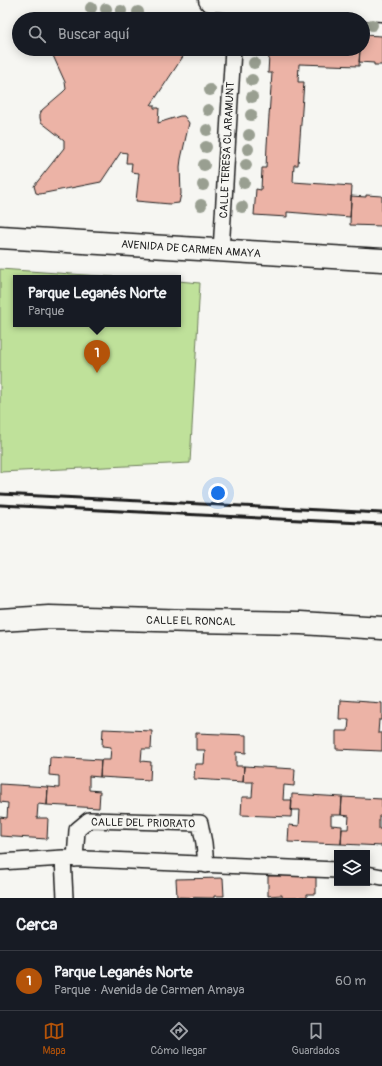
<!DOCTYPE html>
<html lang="es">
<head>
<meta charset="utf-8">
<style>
	:root { --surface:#171b24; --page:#242831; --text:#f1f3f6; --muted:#9ea1a6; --line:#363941; --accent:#b45309 }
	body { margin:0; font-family:Pangolin,sans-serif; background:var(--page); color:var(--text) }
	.controls { position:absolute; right:12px; bottom:12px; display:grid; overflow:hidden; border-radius:0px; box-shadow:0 2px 10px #0003 }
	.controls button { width:36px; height:36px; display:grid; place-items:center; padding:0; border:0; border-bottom:1px solid var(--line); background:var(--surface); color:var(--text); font:20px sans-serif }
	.you { position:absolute; left:218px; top:493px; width:14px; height:14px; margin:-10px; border:3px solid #fff; border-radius:50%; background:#1a73e8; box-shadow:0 0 0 6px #1a73e833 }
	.badge { display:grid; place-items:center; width:26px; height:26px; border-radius:50%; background:var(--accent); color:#fff; font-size:13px; font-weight:700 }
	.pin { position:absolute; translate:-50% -33px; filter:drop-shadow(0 1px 2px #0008) }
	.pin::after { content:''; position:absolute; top:21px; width:14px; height:12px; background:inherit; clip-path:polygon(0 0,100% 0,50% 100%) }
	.popup { position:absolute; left:13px; top:275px; width:168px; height:52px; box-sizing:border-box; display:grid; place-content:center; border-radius:0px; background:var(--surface); filter:drop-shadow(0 1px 3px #0005); font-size:13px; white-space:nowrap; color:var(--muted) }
	.popup b { font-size:15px; color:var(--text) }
	.popup::after { content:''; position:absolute; left:50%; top:100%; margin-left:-8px; border:8px solid transparent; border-top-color:var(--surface) }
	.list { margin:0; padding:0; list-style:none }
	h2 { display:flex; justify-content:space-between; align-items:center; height:52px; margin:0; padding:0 16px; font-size:17px }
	h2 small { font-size:13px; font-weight:400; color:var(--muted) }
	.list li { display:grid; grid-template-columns:26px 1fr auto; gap:12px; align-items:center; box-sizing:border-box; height:60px; padding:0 16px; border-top:1px solid var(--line) }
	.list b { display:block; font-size:15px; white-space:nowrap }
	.list p { margin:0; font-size:13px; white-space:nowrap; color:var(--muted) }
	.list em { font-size:13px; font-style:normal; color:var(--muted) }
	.icon { flex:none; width:22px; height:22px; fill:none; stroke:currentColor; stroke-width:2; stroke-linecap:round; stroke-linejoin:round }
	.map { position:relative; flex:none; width:382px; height:898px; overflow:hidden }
	.search { position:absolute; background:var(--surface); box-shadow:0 2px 10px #0003; left:12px; right:12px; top:12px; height:44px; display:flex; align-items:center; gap:10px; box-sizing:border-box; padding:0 14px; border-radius:22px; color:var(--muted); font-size:15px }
	.sheet { height:112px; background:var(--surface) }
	nav { display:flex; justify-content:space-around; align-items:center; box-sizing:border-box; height:56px; border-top:1px solid var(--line); background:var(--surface); font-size:11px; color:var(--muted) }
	nav a { display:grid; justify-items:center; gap:2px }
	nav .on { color:var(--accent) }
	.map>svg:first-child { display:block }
	.green { fill:#bfe19a; stroke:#6e7e5b }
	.building { fill:#ecb3a6; stroke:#1c1c1c }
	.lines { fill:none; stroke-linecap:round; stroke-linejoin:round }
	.street-casing { stroke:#1c1c1c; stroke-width:18 }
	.secondary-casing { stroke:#1c1c1c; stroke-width:25 }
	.street { stroke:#f6f6f2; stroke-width:15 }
	.secondary { stroke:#f6f6f2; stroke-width:22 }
	.rail { stroke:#1c1c1c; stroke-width:3 }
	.tree { fill:#999f91 }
	.labels { text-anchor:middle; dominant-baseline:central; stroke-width:3.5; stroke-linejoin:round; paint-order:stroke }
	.street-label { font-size:11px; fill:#1c1c1c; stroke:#f6f6f2 }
</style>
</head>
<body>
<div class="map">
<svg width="382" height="898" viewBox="0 0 382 898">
	<rect width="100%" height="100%" fill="#f6f6f2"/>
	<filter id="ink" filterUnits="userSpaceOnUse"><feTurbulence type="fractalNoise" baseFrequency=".025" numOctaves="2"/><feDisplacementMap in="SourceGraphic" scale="8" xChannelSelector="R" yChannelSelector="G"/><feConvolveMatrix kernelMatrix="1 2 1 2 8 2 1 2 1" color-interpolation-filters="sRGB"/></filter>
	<g filter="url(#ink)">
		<path class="green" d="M0,269l129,9h-113v46h162v-43l22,2 -10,180 -190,9z"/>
		<path class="building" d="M363,35l19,1v29h-8v-2l-15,-1 1,-13h3z
			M50,49h138l-37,56h3v3h5l-1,15 22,-7h4l5,7 -8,36 -1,8 1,27 -2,9 -9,1 -34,-3 3,-28 -8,-1 1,-9h-6l1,-10 -6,-1 -20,30 -61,12 -4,-1 -2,-7 30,-38v-8l-23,-18 -1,-4v-4l2,-4 21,-18 3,-3 -1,-7z
			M265,49h95l-1,17 -60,-2 -1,18h6l-6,83h-4l-1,17 59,4 -2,31 -63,-5v5l-33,-2 2,-26 5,1 1,-22h4l1,-23 5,-72h-4l1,-18h-4z
			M366,195l16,1v30l-32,-1 1,-29 15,1z
			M340,700l42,3v17h-3l-1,13h4v18l-46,-2v-18h12l1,-12h-10z
			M103,729l49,2 -1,18h-9l-1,12 10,1 -1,18 -50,-3 1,-17h9l1,-13 -9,-1z
			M196,733l50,2v18l-10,-1v14h8l-1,16 -49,-3 1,-15h9l1,-14h-9z
			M50,757l51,3 -1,17 -11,-1v14l11,1 -1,17 -52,-3 1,-18 11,1v-12l-10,-1z
			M244,766l51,3 -1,17 -10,-1 -1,15h9l-1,17 -50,-2 1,-18h10l1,-15h-10z
			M0,784l48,3 -1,18 -9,-1 -1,14h11l-1,21 -47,-3v-19l7,1 1,-15 -8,-1z
			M292,794l50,3 -1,18h-10v10l11,1 -1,18 -53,-2 1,-17 10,1 1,-16h-9z
			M342,797l40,2v17h-3v13h3v17l-41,-2 1,-15h6l1,-13 -8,-1z
			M316,875v19h-9v4h-25v-3l-14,1v-20z
			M223,878l1,18h-10v2l-37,-1 -1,-18z"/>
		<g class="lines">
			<defs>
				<path id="street" d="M235,19l1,-19
					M221,251l12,-202
					M63,858l2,40
					M75,859l2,-29 12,-10 111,3 4,20 2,22
					M0,862l63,-4 274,12
					M367,874l15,3"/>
				<path id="secondary" d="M210,0l172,10
					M0,237l382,23
					M0,620l49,-3 144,4 108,2 81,5"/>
			</defs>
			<use href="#street" class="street-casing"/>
			<use href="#secondary" class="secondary-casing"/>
			<use href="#street" class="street"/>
			<use href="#secondary" class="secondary"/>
			<path class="rail" d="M0,494l382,19
				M0,505l382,19"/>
		</g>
		<g class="tree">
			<circle cx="91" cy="8" r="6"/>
			<circle cx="106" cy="9" r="6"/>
			<circle cx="121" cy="11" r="6"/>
			<circle cx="138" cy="12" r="6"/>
			<circle cx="372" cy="25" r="6"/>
			<circle cx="254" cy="63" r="6"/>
			<circle cx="252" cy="80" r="6"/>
			<circle cx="210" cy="90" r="6"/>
			<circle cx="252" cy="97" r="6"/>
			<circle cx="208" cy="110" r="6"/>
			<circle cx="251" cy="115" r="6"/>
			<circle cx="207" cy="130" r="6"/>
			<circle cx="249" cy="135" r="6"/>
			<circle cx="206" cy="147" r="6"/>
			<circle cx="248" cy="149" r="6"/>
			<circle cx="204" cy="165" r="6"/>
			<circle cx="246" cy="165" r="6"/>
			<circle cx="244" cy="183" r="6"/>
			<circle cx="203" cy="185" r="6"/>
			<circle cx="201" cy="205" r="6"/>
			<circle cx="242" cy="207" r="6"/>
		</g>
	</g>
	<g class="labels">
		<g class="street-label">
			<text transform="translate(227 150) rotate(-87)">CALLE TERESA CLARAMUNT</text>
			<text transform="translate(191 249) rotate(4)">AVENIDA DE CARMEN AMAYA</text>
			<text transform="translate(191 621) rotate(1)">CALLE EL RONCAL</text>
			<text transform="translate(143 823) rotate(1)">CALLE DEL PRIORATO</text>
		</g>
	</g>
</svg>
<div class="controls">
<button><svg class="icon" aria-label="layers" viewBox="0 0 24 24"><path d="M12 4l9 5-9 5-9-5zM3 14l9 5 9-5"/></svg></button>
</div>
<div class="you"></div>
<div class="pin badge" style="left:97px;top:373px">1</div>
<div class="popup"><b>Parque Leganés Norte</b>Parque</div>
<div class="search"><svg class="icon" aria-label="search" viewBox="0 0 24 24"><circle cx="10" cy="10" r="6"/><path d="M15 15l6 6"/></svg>Buscar aquí</div>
</div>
<section class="sheet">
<h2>Cerca<small></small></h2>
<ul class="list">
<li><span class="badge">1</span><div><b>Parque Leganés Norte</b><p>Parque · Avenida de Carmen Amaya</p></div><em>60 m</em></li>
</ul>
</section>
<nav>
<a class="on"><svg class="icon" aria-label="map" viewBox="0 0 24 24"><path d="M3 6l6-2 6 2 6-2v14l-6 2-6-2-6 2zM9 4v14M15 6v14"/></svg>Mapa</a>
<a><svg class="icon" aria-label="directions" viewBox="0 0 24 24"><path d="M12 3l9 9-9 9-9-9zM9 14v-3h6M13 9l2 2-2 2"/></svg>Cómo llegar</a>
<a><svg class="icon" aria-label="saved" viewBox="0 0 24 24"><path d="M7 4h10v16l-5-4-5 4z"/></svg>Guardados</a>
</nav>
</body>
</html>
